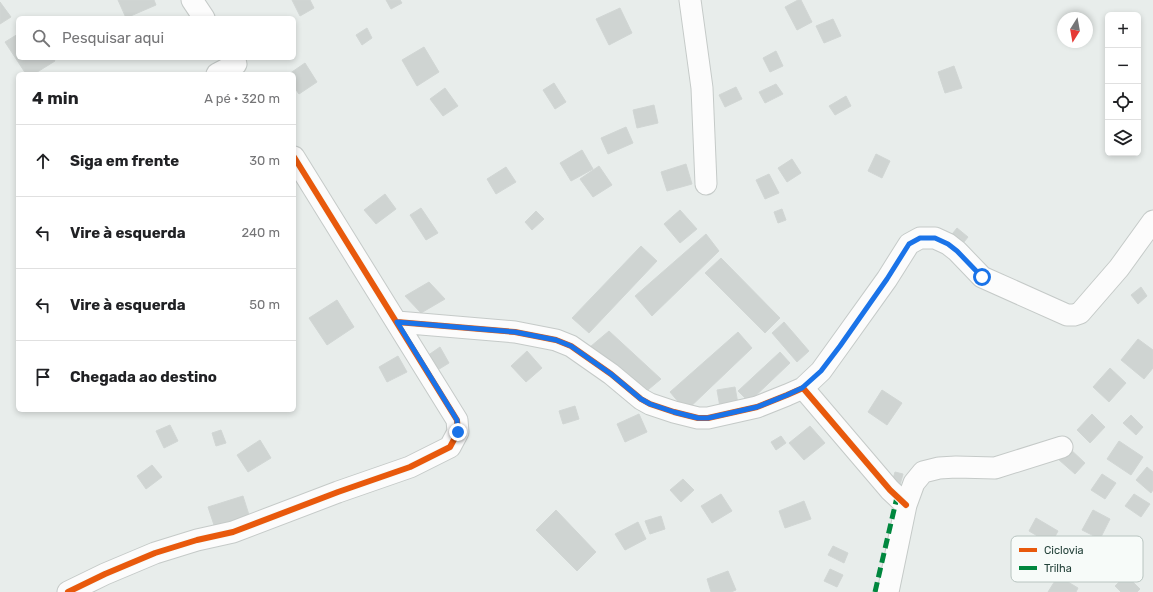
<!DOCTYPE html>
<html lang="pt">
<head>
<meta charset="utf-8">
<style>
	:root { --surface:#fff; --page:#f2f2f2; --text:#202124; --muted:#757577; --line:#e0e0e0 }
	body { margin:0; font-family:Rubik,sans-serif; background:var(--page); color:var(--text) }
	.controls { position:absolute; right:12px; top:12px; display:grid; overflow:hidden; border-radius:6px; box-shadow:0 2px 6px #0003 }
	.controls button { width:36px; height:36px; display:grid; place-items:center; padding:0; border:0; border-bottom:1px solid var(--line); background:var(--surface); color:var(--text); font:20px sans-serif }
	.compass { position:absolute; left:1057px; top:12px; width:36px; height:36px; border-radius:50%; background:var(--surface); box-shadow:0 2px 6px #0003; rotate:191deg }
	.stop { position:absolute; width:12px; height:12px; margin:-9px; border:3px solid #1a73e8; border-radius:50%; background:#fff }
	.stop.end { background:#1a73e8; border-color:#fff; box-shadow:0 1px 4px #0008 }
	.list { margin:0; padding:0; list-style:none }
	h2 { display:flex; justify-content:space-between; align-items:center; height:52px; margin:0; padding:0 16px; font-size:17px }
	h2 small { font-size:13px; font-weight:400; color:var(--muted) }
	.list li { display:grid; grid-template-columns:26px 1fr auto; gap:12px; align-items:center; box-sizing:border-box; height:72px; padding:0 16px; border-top:1px solid var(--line) }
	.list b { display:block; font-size:15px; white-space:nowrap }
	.list em { font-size:13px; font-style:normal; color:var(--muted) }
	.icon { flex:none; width:22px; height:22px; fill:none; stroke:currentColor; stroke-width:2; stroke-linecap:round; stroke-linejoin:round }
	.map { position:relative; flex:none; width:1153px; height:592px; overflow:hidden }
	.search { position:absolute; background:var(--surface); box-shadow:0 2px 6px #0003; left:16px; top:16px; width:280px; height:44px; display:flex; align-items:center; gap:10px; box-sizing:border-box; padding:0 14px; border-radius:6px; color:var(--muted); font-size:15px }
	.panel { position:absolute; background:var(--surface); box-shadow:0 2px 6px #0003; left:16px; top:72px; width:280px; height:340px; border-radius:6px }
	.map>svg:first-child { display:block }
	.building { fill:#cfd4d2; stroke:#d1d6d4 }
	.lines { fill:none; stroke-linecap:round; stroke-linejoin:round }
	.minor-casing { stroke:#c5cac8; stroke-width:23 }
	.minor { stroke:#fcfcfc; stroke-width:21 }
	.quiet { stroke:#00873e; stroke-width:5; stroke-dasharray:10 5; stroke-linecap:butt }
	.cycleway-casing { stroke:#f7fbf9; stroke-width:8 }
	.cycleway { stroke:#e8590c; stroke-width:6 }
	.route { stroke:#1a73e8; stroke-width:5 }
	.key { fill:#f7fbf9; stroke:#b8c4c0; stroke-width:1 }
	.key-label { font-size:11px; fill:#24423a }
</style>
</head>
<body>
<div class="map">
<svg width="1153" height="592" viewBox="0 0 1153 592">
	<rect width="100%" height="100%" fill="#e8edeb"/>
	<path class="building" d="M118,0h36l2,5 -30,13z
		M292,0h18l4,8 -14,8z
		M386,0h14l2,3 -11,6z
		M798,0h3l11,22 -15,8 -12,-23z
		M0,2l11,15 -11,7z
		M620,8l12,25 -23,12 -13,-26z
		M833,19l8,17 -17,7 -8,-17z
		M367,28l5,10 -10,7 -6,-10z
		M18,34v24h35l2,3 -21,13h-8l-21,-32z
		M424,47l15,25 -22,14 -15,-26z
		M776,51l7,15 -13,6 -7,-14z
		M305,63l12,19 -18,12 -5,-7v-13h-5z
		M954,66l8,22 -17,5 -7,-21z
		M554,83l12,19 -11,7 -12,-19z
		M776,84l7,10 -18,9 -6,-11z
		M736,87l6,12 -17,8 -6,-12z
		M445,88l13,18 -15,10 -13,-17z
		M846,96l5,10 -16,9 -6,-9z
		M654,105l4,18 -21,5 -4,-18z
		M626,127l7,16 -25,11 -7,-16z
		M582,150l11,19 -22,12 -11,-18z
		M876,154l14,7 -8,17 -14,-7z
		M792,159l9,14 -14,9 -9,-14z
		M686,164l6,20 -25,7 -6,-19z
		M599,166l13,19 -19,12 -13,-18z
		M506,167l10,15 -20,12 -9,-15z
		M769,174l10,19 -14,6 -9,-19z
		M385,194l11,15 -20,15 -12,-14z
		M421,208l17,25 -12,7 -16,-25z
		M782,209l4,11 -8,3 -4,-11z
		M680,210l17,19 -17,14 -16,-19z
		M536,211l8,8 -12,11 -7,-8z
		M957,228l11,9 -8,10 -11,-9z
		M706,234l13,17 -67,65 -17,-20z
		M641,246l16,15 -68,72 -17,-15z
		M721,258l59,60 -15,15 -60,-60z
		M429,282l16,17 -24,14 -16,-17z
		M1141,287l6,9 -9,8 -7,-9z
		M337,300l17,27 -27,18 -18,-27z
		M784,322l25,29 -12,11 -25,-29z
		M609,331l52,48 -18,15 -53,-47z
		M738,332l14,16 -66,63 -16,-19z
		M1138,339l15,11v18l-9,11 -23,-19z
		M440,347l9,16 -13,8 -9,-15z
		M527,351l15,17 -16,14 -15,-16z
		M780,352l10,11 -41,39 -11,-11z
		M398,356l9,16 -20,10 -8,-15z
		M1110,368l16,15 -17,19 -16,-15z
		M735,387l3,17 -18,3 -3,-17z
		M882,390l20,13 -15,22 -19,-13z
		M575,406l4,13 -16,5 -4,-13z
		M639,414l8,18 -22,10 -8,-18z
		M1092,414l13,13 -15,16 -13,-13z
		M1131,415l12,12 -7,8 -13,-12z
		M170,425l8,16 -14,7 -8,-17z
		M810,426l15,17 -21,17 -15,-17z
		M221,430l5,13 -10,3 -4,-13z
		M781,436l5,7 -10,7 -5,-8z
		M260,440l11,18 -23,14 -11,-17z
		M1119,441l24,16 -12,18 -24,-16z
		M1069,448l16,15 -10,11 -17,-15z
		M152,465l10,12 -16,12 -9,-13z
		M1147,467l6,5v18l-2,3 -15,-13z
		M895,472l8,2 -3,11 -8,-3z
		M1102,474l14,9 -11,16 -14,-9z
		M683,479l11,11 -13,12 -11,-12z
		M721,494l11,17 -20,12 -11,-17z
		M1134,494l16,10 -9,13 -16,-11z
		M243,496l7,22 -35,10 -7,-21z
		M804,501l7,18 -26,9 -6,-17z
		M556,510l40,42 -19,19 -41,-41z
		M1093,510l17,9 -10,20 -18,-9z
		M661,516l4,13 -15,5 -5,-13z
		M1036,518l22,13 -7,13 -22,-13z
		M638,522l8,17 -21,11 -10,-16z
		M833,546l15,7 -4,10 -16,-8z
		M830,569l13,6 -6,12 -13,-6z
		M728,571l8,19 -5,2h-20l-4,-13z
		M1126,575l14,14 -3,3h-16l-6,-6z
		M1058,576l20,12 -2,4h-28z"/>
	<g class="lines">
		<defs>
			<path id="minor" d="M192,0l12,18
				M690,0l12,88 4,96
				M217,74l19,-10
				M397,322l118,10 41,8 15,6 40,28 30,25 9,5 24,8 24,6h10l49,-11 30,-12 16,-7 87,102 16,15
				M803,388l18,-17 18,-25 48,-67 22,-35 11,-6h15l13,6 9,7 25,26 85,38h7l6,-2 39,-45 34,-47
				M68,592l37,-18 50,-21 42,-13 36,-8 105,-40 72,-25 40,-20 8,-15 -1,-12 -163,-263
				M888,592l18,-87 8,-22 9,-11 16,-4 17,-1 39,1 67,-21"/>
		</defs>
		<use href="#minor" class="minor-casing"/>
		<use href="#minor" class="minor"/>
		<path class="quiet" d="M875,592l22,-95"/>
		<defs>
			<path id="cycleway" d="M397,322l118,10 41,8 15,6 40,28 30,25 9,5 24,8 24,6h10l49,-11 30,-12 16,-7 87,102 16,15
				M68,592l37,-18 50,-21 42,-13 36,-8 105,-40 72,-25 40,-20 8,-15 -1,-12 -163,-263"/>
		</defs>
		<use href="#cycleway" class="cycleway-casing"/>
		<use href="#cycleway" class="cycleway"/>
	</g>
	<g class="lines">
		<path class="route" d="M458,432l-1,-12 -60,-98 118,10 41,8 15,6 40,28 30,25 9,5 24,8 24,6h10l49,-11 30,-12 15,-7 19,-17 19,-25 47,-67 22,-35 11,-6h15l13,6 9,7 25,26"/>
	</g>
	<rect x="1011" y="536" width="132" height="46" rx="6" class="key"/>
	<rect x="1019" y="548" width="18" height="4" fill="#e8590c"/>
	<rect x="1019" y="566" width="18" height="4" fill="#00873e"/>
	<g class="key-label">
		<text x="1044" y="554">Ciclovia</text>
		<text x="1044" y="572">Trilha</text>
	</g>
</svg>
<div class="controls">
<button>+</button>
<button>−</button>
<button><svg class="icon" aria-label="locate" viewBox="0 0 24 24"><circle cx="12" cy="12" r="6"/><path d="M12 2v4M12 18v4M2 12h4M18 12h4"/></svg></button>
<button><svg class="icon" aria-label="layers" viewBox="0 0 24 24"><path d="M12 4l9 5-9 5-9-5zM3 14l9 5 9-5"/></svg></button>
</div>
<svg class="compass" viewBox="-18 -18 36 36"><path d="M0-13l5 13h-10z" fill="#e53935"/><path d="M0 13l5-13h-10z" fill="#757577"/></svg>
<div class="stop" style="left:982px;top:277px"></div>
<div class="stop end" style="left:458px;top:432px"></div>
<div class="search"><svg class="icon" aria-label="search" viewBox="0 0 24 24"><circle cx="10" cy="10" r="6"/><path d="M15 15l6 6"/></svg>Pesquisar aqui</div>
<section class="panel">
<h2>4 min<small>A pé · 320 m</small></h2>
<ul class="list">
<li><svg class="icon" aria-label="ahead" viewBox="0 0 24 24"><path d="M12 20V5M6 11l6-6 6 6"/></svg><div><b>Siga em frente</b></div><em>30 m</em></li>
<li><svg class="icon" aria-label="left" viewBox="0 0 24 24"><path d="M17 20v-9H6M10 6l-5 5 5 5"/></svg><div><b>Vire à esquerda</b></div><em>240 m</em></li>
<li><svg class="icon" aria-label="left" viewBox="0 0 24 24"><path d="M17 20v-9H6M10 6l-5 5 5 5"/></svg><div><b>Vire à esquerda</b></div><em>50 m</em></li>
<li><svg class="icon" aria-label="arrive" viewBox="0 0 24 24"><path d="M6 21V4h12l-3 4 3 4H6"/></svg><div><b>Chegada ao destino</b></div></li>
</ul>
</section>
</div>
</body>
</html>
